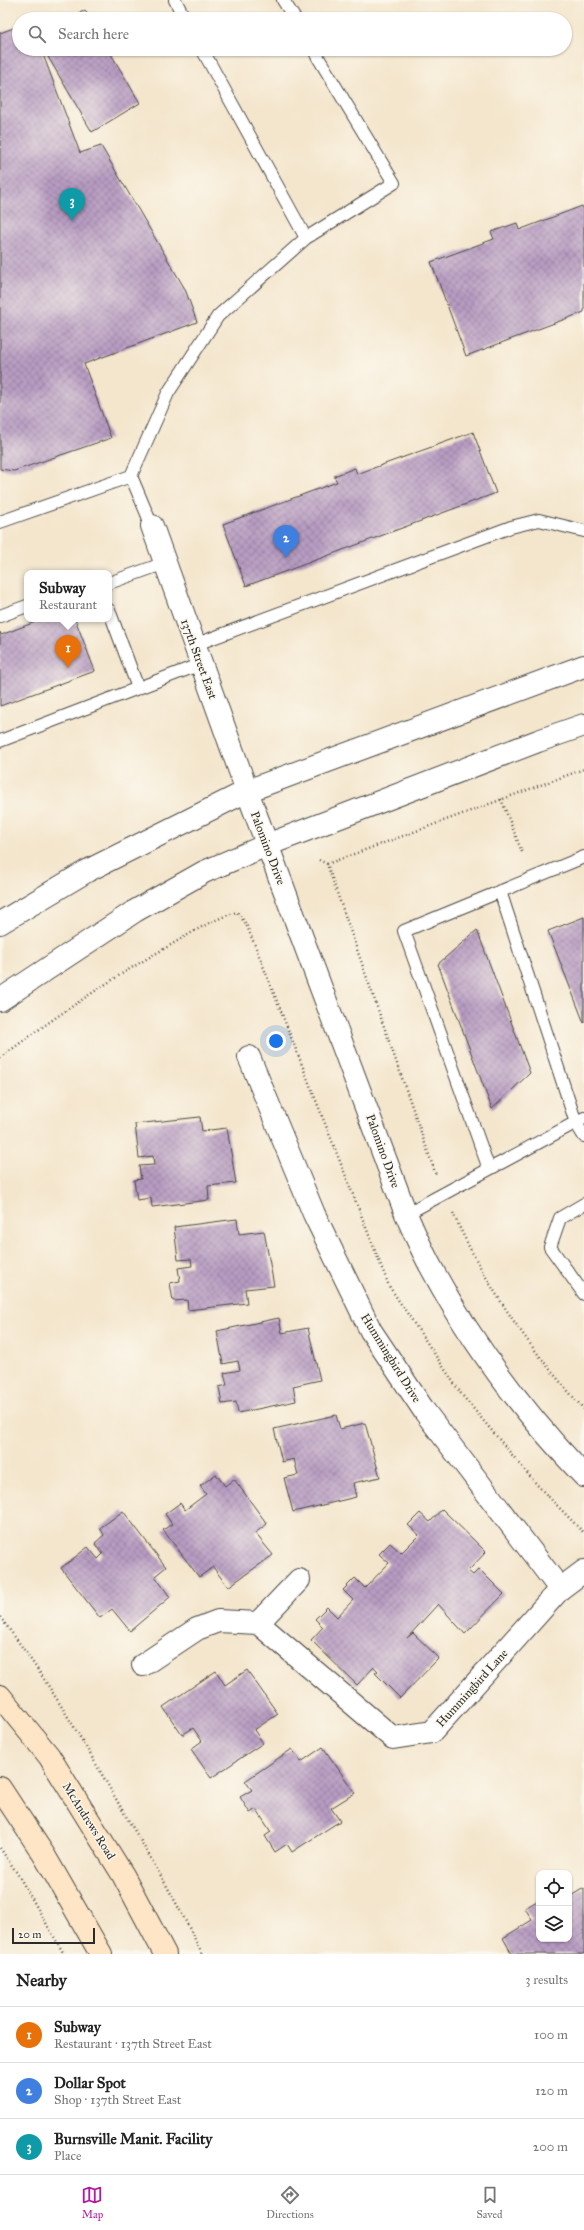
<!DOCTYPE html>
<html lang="en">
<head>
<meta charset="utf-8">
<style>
	:root { --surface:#fff; --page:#f2f2f2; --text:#222; --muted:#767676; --line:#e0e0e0; --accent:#b5179e }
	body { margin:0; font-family:"IM FELL Great Primer",serif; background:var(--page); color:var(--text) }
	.controls { position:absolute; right:12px; bottom:12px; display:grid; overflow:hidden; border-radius:8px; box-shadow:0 1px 3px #0004 }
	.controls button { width:36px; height:36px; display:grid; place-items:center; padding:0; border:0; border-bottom:1px solid var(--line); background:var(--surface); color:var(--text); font:20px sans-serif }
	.scale { position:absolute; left:12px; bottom:10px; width:83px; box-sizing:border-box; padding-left:4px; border:2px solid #2b2b2b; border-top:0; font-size:11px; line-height:14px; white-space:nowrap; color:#2b2b2b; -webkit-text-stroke:3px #fbf7ec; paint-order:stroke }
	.you { position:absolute; left:276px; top:1041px; width:14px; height:14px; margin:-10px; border:3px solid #fff; border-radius:50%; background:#1a73e8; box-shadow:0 0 0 6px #1a73e833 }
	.badge { display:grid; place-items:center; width:26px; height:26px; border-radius:50%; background:var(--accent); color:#fff; font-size:13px; font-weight:700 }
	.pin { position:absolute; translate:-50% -33px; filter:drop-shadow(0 1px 2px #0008) }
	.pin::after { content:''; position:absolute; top:21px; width:14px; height:12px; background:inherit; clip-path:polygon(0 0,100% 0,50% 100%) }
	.popup { position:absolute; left:24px; top:570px; width:88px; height:52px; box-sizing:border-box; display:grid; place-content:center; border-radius:8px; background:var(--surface); filter:drop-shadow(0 1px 3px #0005); font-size:13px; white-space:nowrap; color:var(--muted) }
	.popup b { font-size:15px; color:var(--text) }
	.popup::after { content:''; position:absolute; left:50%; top:100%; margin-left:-8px; border:8px solid transparent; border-top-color:var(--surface) }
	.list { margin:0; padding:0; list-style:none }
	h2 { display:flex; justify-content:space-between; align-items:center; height:52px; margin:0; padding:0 16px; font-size:17px }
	h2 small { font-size:13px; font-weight:400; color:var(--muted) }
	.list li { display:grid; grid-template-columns:26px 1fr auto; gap:12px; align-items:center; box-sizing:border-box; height:56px; padding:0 16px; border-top:1px solid var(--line) }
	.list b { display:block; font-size:15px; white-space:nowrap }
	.list p { margin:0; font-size:13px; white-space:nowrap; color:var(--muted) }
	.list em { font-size:13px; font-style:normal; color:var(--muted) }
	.icon { flex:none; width:22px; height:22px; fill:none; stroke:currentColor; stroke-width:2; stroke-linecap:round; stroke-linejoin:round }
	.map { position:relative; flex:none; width:584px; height:1954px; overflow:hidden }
	.search { position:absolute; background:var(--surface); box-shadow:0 1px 3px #0004; left:12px; right:12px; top:12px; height:44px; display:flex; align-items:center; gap:10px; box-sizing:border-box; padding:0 14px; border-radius:22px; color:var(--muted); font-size:15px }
	.sheet { height:220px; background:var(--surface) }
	nav { display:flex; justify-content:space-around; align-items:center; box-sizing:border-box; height:56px; border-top:1px solid var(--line); background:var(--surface); font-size:11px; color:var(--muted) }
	nav a { display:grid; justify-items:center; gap:2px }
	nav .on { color:var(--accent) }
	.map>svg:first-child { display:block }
	.building { fill:url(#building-cross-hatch) }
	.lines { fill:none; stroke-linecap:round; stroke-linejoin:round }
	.service-casing { stroke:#494743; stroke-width:14 }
	.minor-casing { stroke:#494743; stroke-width:24 }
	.tertiary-casing { stroke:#494743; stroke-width:24 }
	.secondary-casing { stroke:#494743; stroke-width:24 }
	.path { stroke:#494743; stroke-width:2.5; stroke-dasharray:1 3; stroke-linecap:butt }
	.service { stroke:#fff; stroke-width:12 }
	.minor { stroke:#fff; stroke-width:22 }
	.tertiary { stroke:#fff; stroke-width:22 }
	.secondary { stroke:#fde5c5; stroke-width:22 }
	.labels { text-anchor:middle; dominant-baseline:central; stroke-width:3; stroke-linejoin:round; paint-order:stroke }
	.street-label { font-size:12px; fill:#2b2b2b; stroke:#fbf7ec }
</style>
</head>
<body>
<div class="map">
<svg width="584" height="1954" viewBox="0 0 584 1954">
	<defs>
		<pattern id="building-cross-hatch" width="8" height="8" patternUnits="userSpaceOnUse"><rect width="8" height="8" fill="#b89cc2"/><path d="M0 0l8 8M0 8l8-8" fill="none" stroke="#967f9e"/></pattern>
	</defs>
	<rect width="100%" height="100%" fill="#fbf7ec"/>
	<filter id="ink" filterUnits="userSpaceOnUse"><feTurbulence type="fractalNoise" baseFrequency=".025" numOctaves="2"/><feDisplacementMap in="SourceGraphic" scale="8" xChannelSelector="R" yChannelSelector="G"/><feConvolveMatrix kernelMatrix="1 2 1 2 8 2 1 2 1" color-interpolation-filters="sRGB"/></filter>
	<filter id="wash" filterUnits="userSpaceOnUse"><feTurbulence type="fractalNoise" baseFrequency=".012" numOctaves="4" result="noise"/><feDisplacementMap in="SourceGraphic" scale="16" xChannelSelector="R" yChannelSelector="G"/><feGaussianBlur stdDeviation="0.9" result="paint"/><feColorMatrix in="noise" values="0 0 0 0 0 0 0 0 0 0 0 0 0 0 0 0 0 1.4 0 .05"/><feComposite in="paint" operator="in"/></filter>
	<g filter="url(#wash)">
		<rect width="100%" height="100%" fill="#f4e6cd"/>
		<g id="blocks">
			<path class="building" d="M85,10l5,9h-20z
				M19,26v23h22l39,104 21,-7 84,143 12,33 -113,42 27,74 -97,33 -14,-2v-436z
				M46,49h62l32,54 -48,29 -45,-77z
				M582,206l2,4v102l-118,44 -35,-94 63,-23 -3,-7 26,-9 2,7z
				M473,432l23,61 -250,93 -23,-62 114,-42 -3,-6 21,-8 2,6z
				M43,619h32l20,52 -95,35v-74l1,3z
				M584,917v106l-36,-92z
				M477,930l53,143 -38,36 -54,-145z
				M200,1117l2,14 25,-3 9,55 -28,3 1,14 -57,7 -1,-9 -14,2 -3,-20 7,-1 -2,-13 15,-1 -1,-9 -14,2 -4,-34z
				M237,1219l2,15 25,-3 10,55 -29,3 2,14 -59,7 -1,-10 -14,1 -3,-18 10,-2 -2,-13 14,-2 -1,-7 -13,1 -4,-33z
				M279,1318l3,15 26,-5 12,52 -27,6 3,15 -58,12 -2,-11 -14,2 -3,-17 8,-2 -3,-12 16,-3 -2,-9 -15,3 -6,-33z
				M336,1415l4,14 25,-6 15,54 -27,6 3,14 -63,15 -9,-34 14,-3 -4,-16 -12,3 -8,-33z
				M216,1474l9,12 9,-7 33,45 -12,9 18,22 -45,32 -15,-20 -14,10 -36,-47 9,-6 -7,-10 15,-11 5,7 21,-16 -6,-8z
				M442,1509l44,43 -18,19 5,4 6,-6 25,25 -39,40 -27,-30 -31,34 6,-5 26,25 -39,40 -25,-25 3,-2 -4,-4 -17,18 -46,-45 12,-13 -8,-8 12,-12 10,10 16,-17 -10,-10 12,-12 10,10 24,-25 -10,-9 11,-11 11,10 18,-18 -11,-10 12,-12 10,9z
				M123,1511l43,56 -11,9 15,21 -40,34 -18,-22 -12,9 -39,-50 27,-21 10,12 5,-5 -8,-11 9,-8 -4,-7z
				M247,1670l31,44 -24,16 9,13 -52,35 -20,-29 11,-8 -9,-13 -11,7 -19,-28 53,-36 9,14z
				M323,1747l32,46 -24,15 9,13 -48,31 -5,-8 -12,8 -10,-16 6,-4 -15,-23 -6,4 -10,-16 12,-7 -7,-9 47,-32 9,13z
				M584,1888v66h-72l-9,-16 29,-18 -7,-12 14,-8v39h30v-42z"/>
		</g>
	</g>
	<g filter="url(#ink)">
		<use href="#blocks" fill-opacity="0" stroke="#494743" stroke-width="1"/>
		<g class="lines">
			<defs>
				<path id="service" d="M175,0l10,19
					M283,0l12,19
					M306,238l88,-55 -81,-134
					M131,476l37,-83 50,-77 88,-78 -104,-189
					M0,522l131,-46 21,50
					M109,583l56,-20
					M109,610l29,78
					M0,616l27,-10
					M194,645l317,-118 28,-7 45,11
					M0,741l201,-77
					M500,891l76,232 8,13
					M489,1169l-85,-238 180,-74
					M584,1204l-24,14 -10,29 34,47
					M406,1214l178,-96"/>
				<path id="minor" d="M152,526l95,265
					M249,1057l65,157 57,117 54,81 135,177
					M258,1623l135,115 39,-6 128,-143 24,-18
					M143,1665l54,-36 21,-8 40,2 41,-43"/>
				<path id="tertiary" d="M247,791l159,423c8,18 16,37 26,55 40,75 93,145 152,207
					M0,923l87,-52 160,-80 337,-125
					M0,1000l135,-89 69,-39 63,-27 271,-104 46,-16"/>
				<path id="secondary" d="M0,1696l49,60 74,119 42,79
					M0,1788l44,67 57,99"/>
			</defs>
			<use href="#service" class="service-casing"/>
			<use href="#minor" class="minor-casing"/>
			<use href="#tertiary" class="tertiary-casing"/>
			<use href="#secondary" class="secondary-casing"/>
			<path class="path" d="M501,799l21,53
				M319,860l8,4 109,311
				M327,864l257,-95
				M0,1058c55,-41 110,-79 169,-112 22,-13 44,-27 68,-34l9,12 10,24 133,338 73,109 77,92 45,46
				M453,1213c32,72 78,138 131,196
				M0,1617c46,60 83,124 120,189 29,49 58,97 82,148
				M0,1848l17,25 47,81"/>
			<use href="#service" class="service"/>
			<use href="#minor" class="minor"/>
			<use href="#tertiary" class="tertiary"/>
			<use href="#secondary" class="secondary"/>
		</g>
	</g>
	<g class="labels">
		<g class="street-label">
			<text transform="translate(199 659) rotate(70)">137th Street East</text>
			<text transform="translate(268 848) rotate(69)">Palomino Drive</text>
			<text transform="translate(383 1151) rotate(70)">Palomino Drive</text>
			<text transform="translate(391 1358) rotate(58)">Hummingbird Drive</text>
			<text transform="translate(472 1688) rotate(-48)">Hummingbird Lane</text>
			<text transform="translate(89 1821) rotate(58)">McAndrews Road</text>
		</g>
	</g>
</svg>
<div class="controls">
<button><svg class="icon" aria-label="locate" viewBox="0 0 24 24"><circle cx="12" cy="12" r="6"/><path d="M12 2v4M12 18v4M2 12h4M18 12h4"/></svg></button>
<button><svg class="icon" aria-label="layers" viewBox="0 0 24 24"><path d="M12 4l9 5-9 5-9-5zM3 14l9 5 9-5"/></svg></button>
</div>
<div class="scale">20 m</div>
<div class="you"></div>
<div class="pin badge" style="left:68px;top:668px;background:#e8710a">1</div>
<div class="popup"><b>Subway</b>Restaurant</div>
<div class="pin badge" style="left:286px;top:558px;background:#3f7fe0">2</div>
<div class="pin badge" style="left:72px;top:221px;background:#0f9aa8">3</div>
<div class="search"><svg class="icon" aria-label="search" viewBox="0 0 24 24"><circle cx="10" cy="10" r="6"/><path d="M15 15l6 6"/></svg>Search here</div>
</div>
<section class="sheet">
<h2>Nearby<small>3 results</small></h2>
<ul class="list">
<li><span class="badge" style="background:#e8710a">1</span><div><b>Subway</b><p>Restaurant · 137th Street East</p></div><em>100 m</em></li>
<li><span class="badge" style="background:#3f7fe0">2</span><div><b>Dollar Spot</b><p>Shop · 137th Street East</p></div><em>120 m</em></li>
<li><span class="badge" style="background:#0f9aa8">3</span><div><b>Burnsville Manit. Facility</b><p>Place</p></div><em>200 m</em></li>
</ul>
</section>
<nav>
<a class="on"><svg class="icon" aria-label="map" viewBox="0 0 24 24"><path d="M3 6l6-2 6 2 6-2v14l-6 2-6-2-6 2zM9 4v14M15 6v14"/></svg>Map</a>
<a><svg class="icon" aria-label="directions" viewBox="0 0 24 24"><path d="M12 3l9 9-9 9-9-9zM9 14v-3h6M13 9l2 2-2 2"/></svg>Directions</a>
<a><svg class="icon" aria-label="saved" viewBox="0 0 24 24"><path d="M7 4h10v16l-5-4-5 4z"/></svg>Saved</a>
</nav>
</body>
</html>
